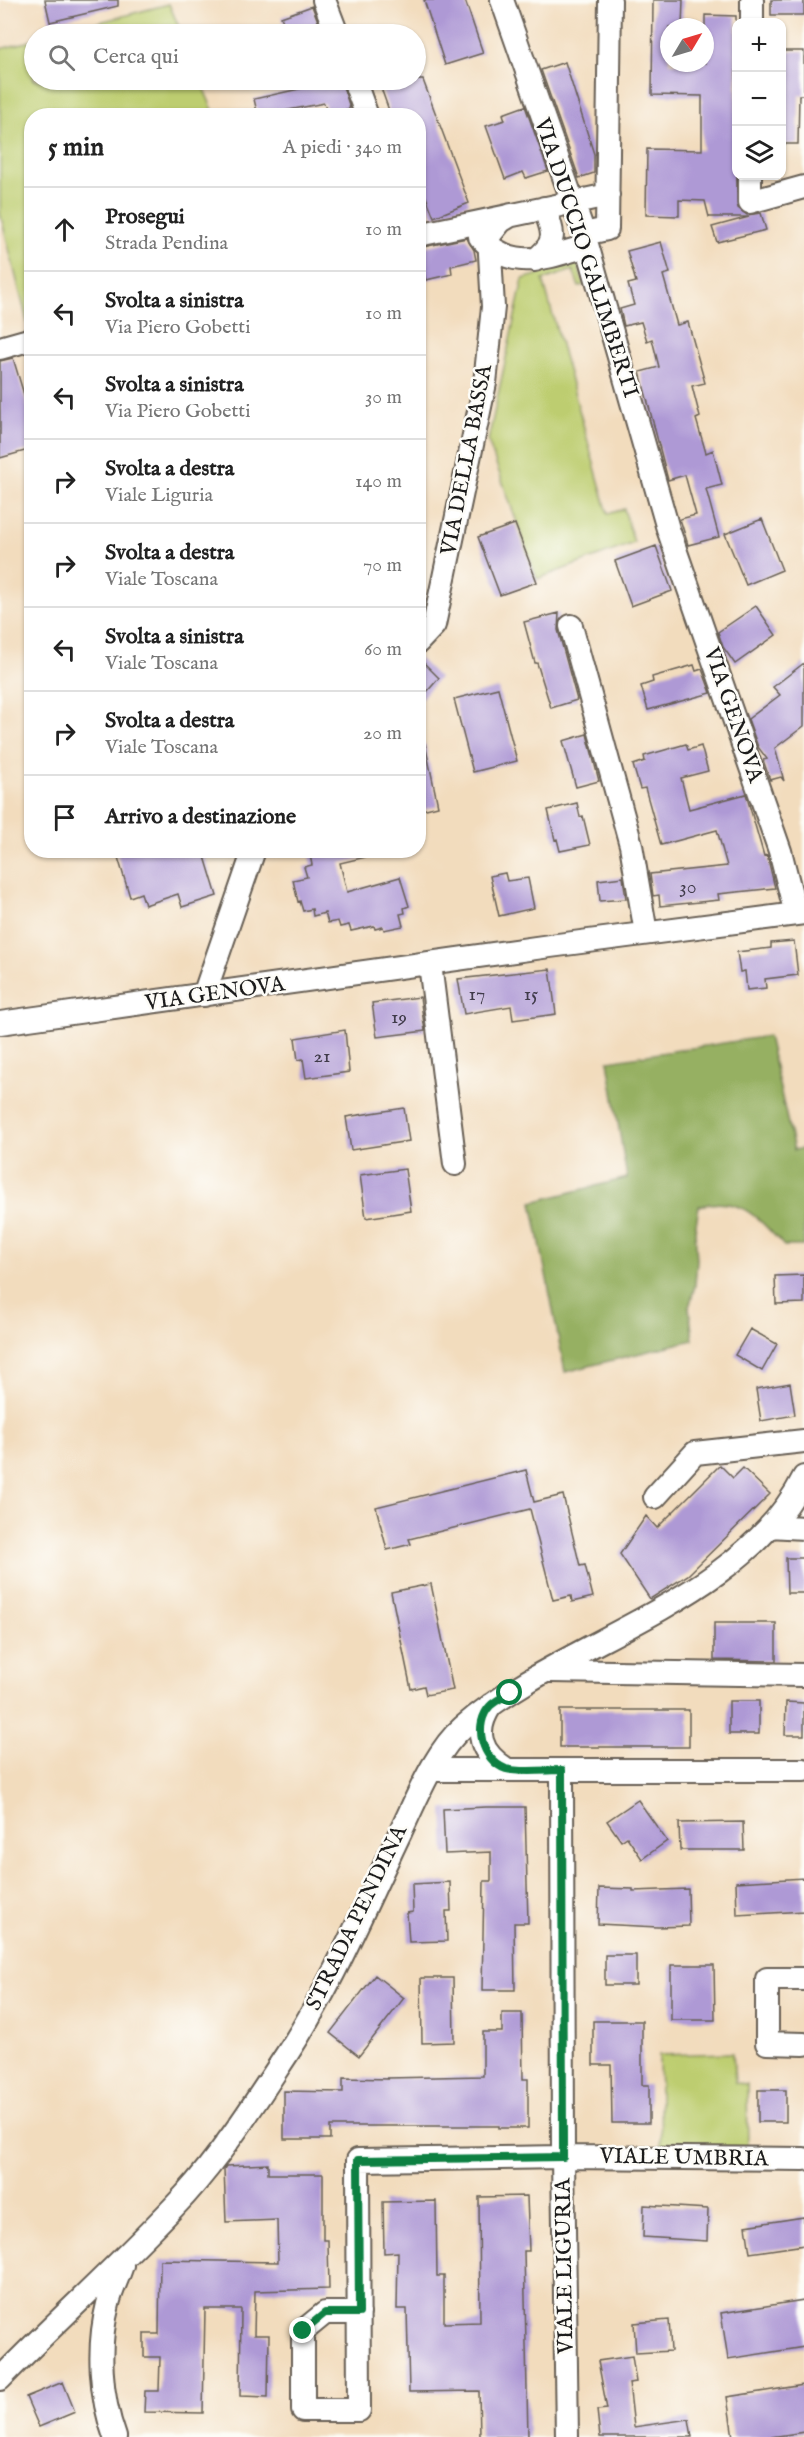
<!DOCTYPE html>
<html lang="it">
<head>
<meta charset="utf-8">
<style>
	:root { --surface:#fff; --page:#f6f6f6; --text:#222; --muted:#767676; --line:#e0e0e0 }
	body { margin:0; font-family:"IM FELL English",serif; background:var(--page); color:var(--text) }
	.controls { position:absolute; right:18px; top:18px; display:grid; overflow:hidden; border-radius:12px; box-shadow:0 2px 4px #0004 }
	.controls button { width:54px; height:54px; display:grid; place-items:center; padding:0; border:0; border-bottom:2px solid var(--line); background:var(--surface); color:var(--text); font:30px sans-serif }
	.compass { position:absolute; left:660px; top:18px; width:54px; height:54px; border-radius:50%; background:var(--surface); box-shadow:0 2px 4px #0004; rotate:52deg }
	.stop { position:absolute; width:18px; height:18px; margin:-14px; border:4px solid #0b8043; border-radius:50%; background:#fff }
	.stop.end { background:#0b8043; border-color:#fff; box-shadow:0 2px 6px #0008 }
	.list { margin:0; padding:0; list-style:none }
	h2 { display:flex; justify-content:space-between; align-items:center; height:78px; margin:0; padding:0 24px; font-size:26px }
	h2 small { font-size:20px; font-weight:400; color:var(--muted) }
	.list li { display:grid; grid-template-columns:39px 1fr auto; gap:18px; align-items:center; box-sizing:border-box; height:84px; padding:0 24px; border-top:2px solid var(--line) }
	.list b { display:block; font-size:22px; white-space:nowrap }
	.list p { margin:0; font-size:20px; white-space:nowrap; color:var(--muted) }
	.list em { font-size:20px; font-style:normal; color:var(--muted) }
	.icon { flex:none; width:33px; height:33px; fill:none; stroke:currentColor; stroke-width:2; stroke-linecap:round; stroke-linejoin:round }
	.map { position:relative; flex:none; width:804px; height:2437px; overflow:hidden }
	.search { position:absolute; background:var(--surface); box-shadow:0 2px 4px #0004; left:24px; top:24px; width:402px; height:66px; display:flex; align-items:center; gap:15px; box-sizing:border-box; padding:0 21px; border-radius:33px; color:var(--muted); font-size:22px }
	.panel { position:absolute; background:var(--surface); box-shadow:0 2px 4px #0004; left:24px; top:108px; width:402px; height:750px; border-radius:24px }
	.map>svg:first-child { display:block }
	.green { fill:#bdcd70; stroke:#6c7446; stroke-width:1.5 }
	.forest { fill:#96b062; stroke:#59663f; stroke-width:1.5 }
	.building { fill:#ae99d5 }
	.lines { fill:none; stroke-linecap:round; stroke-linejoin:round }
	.minor-casing { stroke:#675f54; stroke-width:26 }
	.minor { stroke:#fff; stroke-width:22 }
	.route { stroke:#0b8043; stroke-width:8 }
	.labels { text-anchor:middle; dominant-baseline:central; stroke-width:5; stroke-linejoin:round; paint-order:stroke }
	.number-label { font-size:20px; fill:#403b4a }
	.street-label { font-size:22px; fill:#1c1c1c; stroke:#fdfcf7 }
</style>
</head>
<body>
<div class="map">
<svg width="804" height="2437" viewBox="0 0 804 2437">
	<rect width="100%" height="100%" fill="#fdfcf7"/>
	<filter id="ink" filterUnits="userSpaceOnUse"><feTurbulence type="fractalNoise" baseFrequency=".0167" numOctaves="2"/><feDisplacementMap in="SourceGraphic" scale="12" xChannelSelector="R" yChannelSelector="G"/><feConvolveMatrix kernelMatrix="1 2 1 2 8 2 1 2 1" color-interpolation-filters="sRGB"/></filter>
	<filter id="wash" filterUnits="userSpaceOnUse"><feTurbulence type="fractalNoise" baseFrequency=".008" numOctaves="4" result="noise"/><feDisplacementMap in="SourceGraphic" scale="24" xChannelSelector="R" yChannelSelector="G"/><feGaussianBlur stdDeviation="1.35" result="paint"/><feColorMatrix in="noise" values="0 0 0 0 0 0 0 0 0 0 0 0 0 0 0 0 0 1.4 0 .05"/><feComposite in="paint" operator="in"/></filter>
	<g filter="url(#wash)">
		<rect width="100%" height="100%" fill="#f2dcbd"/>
		<path class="green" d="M169,4l13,30h-128z
			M34,40v40h166l15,35 -183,1v212l-3,1 -29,-116v-164z
			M577,262l7,23 -5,2 -6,-17 -30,10 65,234 16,-5 10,34 -97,36 -49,-138 35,-162z
			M733,2053l2,30 12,1 1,63h-87l-2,-92z"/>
		<path class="forest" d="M768,1036l26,114 10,-2v98h-20c-27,-29 -43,-51 -85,-40l-4,25 2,29 -2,25 -6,23 4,32 -128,32 -33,-170 95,-24 -19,-117z"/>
		<g id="blocks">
			<path class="building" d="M45,0h73v6l-68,16z
				M424,0h41l18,53 -38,12z
				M653,0h30l-1,27h-13v36h36v-48l31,1 1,187 1,5 9,7 14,-2 5,17 -49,12 -5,-15 37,-10h-40l-4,-16 -26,-1v16l-33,-1 1,-66 55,1v-54l-50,-1z
				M771,0h33v15h-33z
				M312,6l11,28h-25l-2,-4 -8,3 -7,-16z
				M782,51h22v44h-5l-1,49h-16z
				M565,62l29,92v19l-15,5 -38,-108z
				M315,80h26l9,28 -22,8 -4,-13 -66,13 -4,-17 63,-14z
				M381,80h42l46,123 -35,14 -16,-40v-61h-27l-10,-28 3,-1z
				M525,106l23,65 -22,7 -3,-6 -18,7 -19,-53 19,-6 -2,-6z
				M467,238l7,12 2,10 -25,6 1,8 -26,6 -2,-7 -6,1v-26z
				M661,242l9,31 -7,2 14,50 11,-3 17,61 -13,3 8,31 -4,2 10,34 7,-3 9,35 -16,4 13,48 -31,8 -8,-26 16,-4 -11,-40 -17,5 -28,-108 19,-5 -7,-28 -5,2 -6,-19 -17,4 -4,-17 14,-4 -6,-21 8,-2 -9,-31z
				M13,358l19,63v28l-32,9v-97z
				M762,519l20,51 -36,15 -21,-51z
				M515,524l22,58 -37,13 -22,-58z
				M656,546l16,45 -41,15 -16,-45z
				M756,606l20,29 -41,29 -12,-17 -5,-15z
				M559,613l-1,17 19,70 -26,8 -14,-45h-2l-11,-41z
				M418,657l21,21 -21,24z
				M804,663v63l-29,22 9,33 -3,-4 -11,3 -7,-20 4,-1 -9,-12 -10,-28 32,-24 -7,-8z
				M694,665l2,6 6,-2 9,24 -63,17 -7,-24 12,-4 -1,-5z
				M498,688l19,73 -44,11 -19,-73z
				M587,734l12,47 -23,6 -13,-46z
				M425,744l13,62 -20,5v-66z
				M686,744l2,6 13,-4 7,25 -27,7 8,31 57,-15 18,62 3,-1 8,33 -57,6 1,6 -59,6 -1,-11 -6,1 -3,-22 77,-8 -10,-36 -56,15 -16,-57 -5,1 -7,-24 12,-4 -1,-5z
				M577,803l3,14 3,-1 7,29 -30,6 -3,-12 -2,1 -7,-30z
				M130,850h73l14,46 -35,11 -4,-13 -33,11 -4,-12 -11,4 -13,-43z
				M309,850h57v7l-26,6 7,29 53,-15 9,29 -5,2 1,5 -5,1 3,12 -19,4 -1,-3 -8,2 -1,-3 -23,5 -2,-6 -9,2 -2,-6 -10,2 -3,-10 -12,3 -1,-7 -9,2 -3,-10 -2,1 -5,-22 14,-3 -3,-10 8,-2z
				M505,873l2,8 21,-3 6,30 -35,8 -9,-40z
				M623,877l3,22 -26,2 -2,-21z
				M794,941l4,34 -33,4 1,9 -19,2 -2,-19 -5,1 -3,-20 34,-4v-5z
				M550,969l6,45 -43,6 -2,-14 -47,8 -6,-35z
				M420,997l5,34 -48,6 -5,-34z
				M345,1030l4,42 -43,6 -3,-19 -5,1 -3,-22z
				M404,1108l5,33 -58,9 -5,-33z
				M405,1169l6,42 -45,7 -6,-43z
				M804,1275v28l-28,1 -1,-28z
				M750,1329l27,15 -15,27 -27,-16z
				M790,1383l5,32 -34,6 -5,-32z
				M720,1465l13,13 10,-10 27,26 -82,81 -38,24 -30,-45 26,-38 11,12z
				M526,1470l8,32 29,-7 17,71 5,-1 8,32 -21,5 -1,-6 -18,4 -23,-91 -121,30 2,5 -24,6 -11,-43z
				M786,1558h18v35h-17z
				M431,1584l22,106 -27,5 -2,-9 -13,3 -20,-97z
				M714,1623h62v38l-62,-1z
				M729,1701h30v33h-30z
				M786,1702l18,1v32h-19z
				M560,1710h129v37h-129z
				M638,1800l29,41 -25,18 -15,-22 -6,4 -14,-20z
				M486,1807h39l3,116h-14l1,67h-33l2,-109h7v-29l-46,2 -2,-45z
				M743,1822l1,28h-64l-1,-27z
				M804,1878v33l-67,4 -1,-33z
				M450,1882l1,29h-5l1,30 -38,1 -2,-29 6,-1 -1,-28z
				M599,1888l34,1v2l55,-2 1,37 -31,1 -60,-3z
				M605,1955h31v30h-31z
				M671,1965h43l1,55h-44z
				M375,1975l29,23 -45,58 -29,-23z
				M421,1978h32l1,64 -32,1z
				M502,2013h20l1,66h5v49h-29v-2h-169v13h-46v-48l59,1v-14l46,1 -2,-1 96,-2v-44h19z
				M593,2021h49v64h7v38h-37l-1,-58h-18z
				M758,2090h28v32h-28z
				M268,2164v10h55v66h5l1,49 -74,2 -1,44h15l-1,62 -28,-1 1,-87h-36l-2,104 -59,-1 1,-21h14l1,-34h-16v-23h15l1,-74 118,2 -1,-42 -51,2 -2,-53 2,-3z
				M527,2196l2,55h-5l4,186h-48l-1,-46 -70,1 -2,-83h-10l1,-57 -14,1 -1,-51 53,-1 1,75h7v47l36,-1 -1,-125z
				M644,2205l64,4 -1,32 -64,-4z
				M804,2217v28l-54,8 -4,-27z
				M804,2300v47l-76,12 -7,-46z
				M669,2320l2,31 -35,2 -2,-30z
				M632,2356l4,26 -7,1 5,44 55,-8 3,18h-92l-3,-27 10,-1 -9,-48z
				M63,2382l12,30 -36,15 -13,-30z
				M804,2385v47l-33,5h-38l-6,-40z"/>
		</g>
	</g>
	<g filter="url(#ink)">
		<use href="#blocks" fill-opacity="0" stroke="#675f54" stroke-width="1.5"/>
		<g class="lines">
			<defs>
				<path id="minor" d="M324,0l13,34
					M502,0l82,234 84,295 112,322 16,63
					M752,22v-22
					M354,80l13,36
					M750,176v26l54,-15
					M584,234l23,-5 3,-229
					M418,235l190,-40
					M480,237c32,36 68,20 107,9
					M535,260c23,-18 19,-27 9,-52
					M0,348l32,-9
					M571,626l60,219 15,88
					M418,642l16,-17 51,-242 8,-76 -4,-71 12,-15 10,-6
					M430,964l25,200
					M204,995l50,-145
					M0,1023l550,-77 254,-33
					M655,1497l40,-44 109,-12
					M770,1526l34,2
					M551,1671l253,4
					M491,1705c-18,27 -11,47 15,64
					M432,1770h372
					M562,1770l1,387 4,280
					M804,1979h-37v64l37,1
					M359,2313h-34l-22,18v79h56l-1,-250 205,-3 241,2
					M0,2379c61,-63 126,-120 185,-184 38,-42 71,-94 102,-141 45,-69 77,-146 113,-221 16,-33 35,-82 63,-106 101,-88 278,-124 341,-250
					M115,2437c-15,-41 -18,-90 -7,-133 3,-13 10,-26 14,-39"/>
			</defs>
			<use href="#minor" class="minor-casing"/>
			<use href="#minor" class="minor"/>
		</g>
	</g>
	<g class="lines" filter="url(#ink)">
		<path class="route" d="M303,2331l22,-18h34l-1,-153 205,-3 -1,-387c-15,0 -43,3 -56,-1 -25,-9 -33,-45 -16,-63 6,-6 14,-9 20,-13"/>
	</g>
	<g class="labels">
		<g class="number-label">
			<text x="688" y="887">30</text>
			<text x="477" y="994">17</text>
			<text x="531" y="994">15</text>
			<text x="399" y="1017">19</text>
			<text x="322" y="1056">21</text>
		</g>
		<g class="street-label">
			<text transform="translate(586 258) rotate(72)">VIA DUCCIO GALIMBERTI</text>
			<text transform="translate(467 460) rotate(-79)">VIA DELLA BASSA</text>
			<text transform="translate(733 715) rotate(71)">VIA GENOVA</text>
			<text transform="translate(215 994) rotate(-8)">VIA GENOVA</text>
			<text transform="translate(357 1918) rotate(-64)">STRADA PENDINA</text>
			<text transform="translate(684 2158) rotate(1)">VIALE UMBRIA</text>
			<text transform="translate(565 2266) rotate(-91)">VIALE LIGURIA</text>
		</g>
	</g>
</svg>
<div class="controls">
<button>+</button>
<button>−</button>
<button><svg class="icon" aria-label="layers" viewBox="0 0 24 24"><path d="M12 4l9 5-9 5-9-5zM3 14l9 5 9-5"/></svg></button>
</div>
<svg class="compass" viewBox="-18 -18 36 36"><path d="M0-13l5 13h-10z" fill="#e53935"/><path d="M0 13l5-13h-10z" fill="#767676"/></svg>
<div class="stop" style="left:510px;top:1693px"></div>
<div class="stop end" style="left:303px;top:2331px"></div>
<div class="search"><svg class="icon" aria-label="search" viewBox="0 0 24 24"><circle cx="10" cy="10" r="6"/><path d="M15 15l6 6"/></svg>Cerca qui</div>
<section class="panel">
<h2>5 min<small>A piedi · 340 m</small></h2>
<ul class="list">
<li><svg class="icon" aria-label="ahead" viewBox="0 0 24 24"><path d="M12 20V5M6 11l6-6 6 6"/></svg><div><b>Prosegui</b><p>Strada Pendina</p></div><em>10 m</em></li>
<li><svg class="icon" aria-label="left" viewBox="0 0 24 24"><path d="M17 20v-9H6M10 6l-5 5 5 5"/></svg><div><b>Svolta a sinistra</b><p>Via Piero Gobetti</p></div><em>10 m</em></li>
<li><svg class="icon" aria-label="left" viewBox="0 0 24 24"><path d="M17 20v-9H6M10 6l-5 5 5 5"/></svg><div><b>Svolta a sinistra</b><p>Via Piero Gobetti</p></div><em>30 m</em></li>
<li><svg class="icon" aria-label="right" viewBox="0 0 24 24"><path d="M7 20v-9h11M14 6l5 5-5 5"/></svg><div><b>Svolta a destra</b><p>Viale Liguria</p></div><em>140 m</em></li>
<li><svg class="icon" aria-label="right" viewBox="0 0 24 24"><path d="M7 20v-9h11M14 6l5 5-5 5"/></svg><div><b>Svolta a destra</b><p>Viale Toscana</p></div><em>70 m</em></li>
<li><svg class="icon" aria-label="left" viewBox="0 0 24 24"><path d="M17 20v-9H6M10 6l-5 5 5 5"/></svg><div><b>Svolta a sinistra</b><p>Viale Toscana</p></div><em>60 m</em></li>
<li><svg class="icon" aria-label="right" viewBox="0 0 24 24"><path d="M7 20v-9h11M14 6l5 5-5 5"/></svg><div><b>Svolta a destra</b><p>Viale Toscana</p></div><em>20 m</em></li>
<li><svg class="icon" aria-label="arrive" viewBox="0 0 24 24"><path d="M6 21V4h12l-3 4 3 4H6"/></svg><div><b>Arrivo a destinazione</b></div></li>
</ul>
</section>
</div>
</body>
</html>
